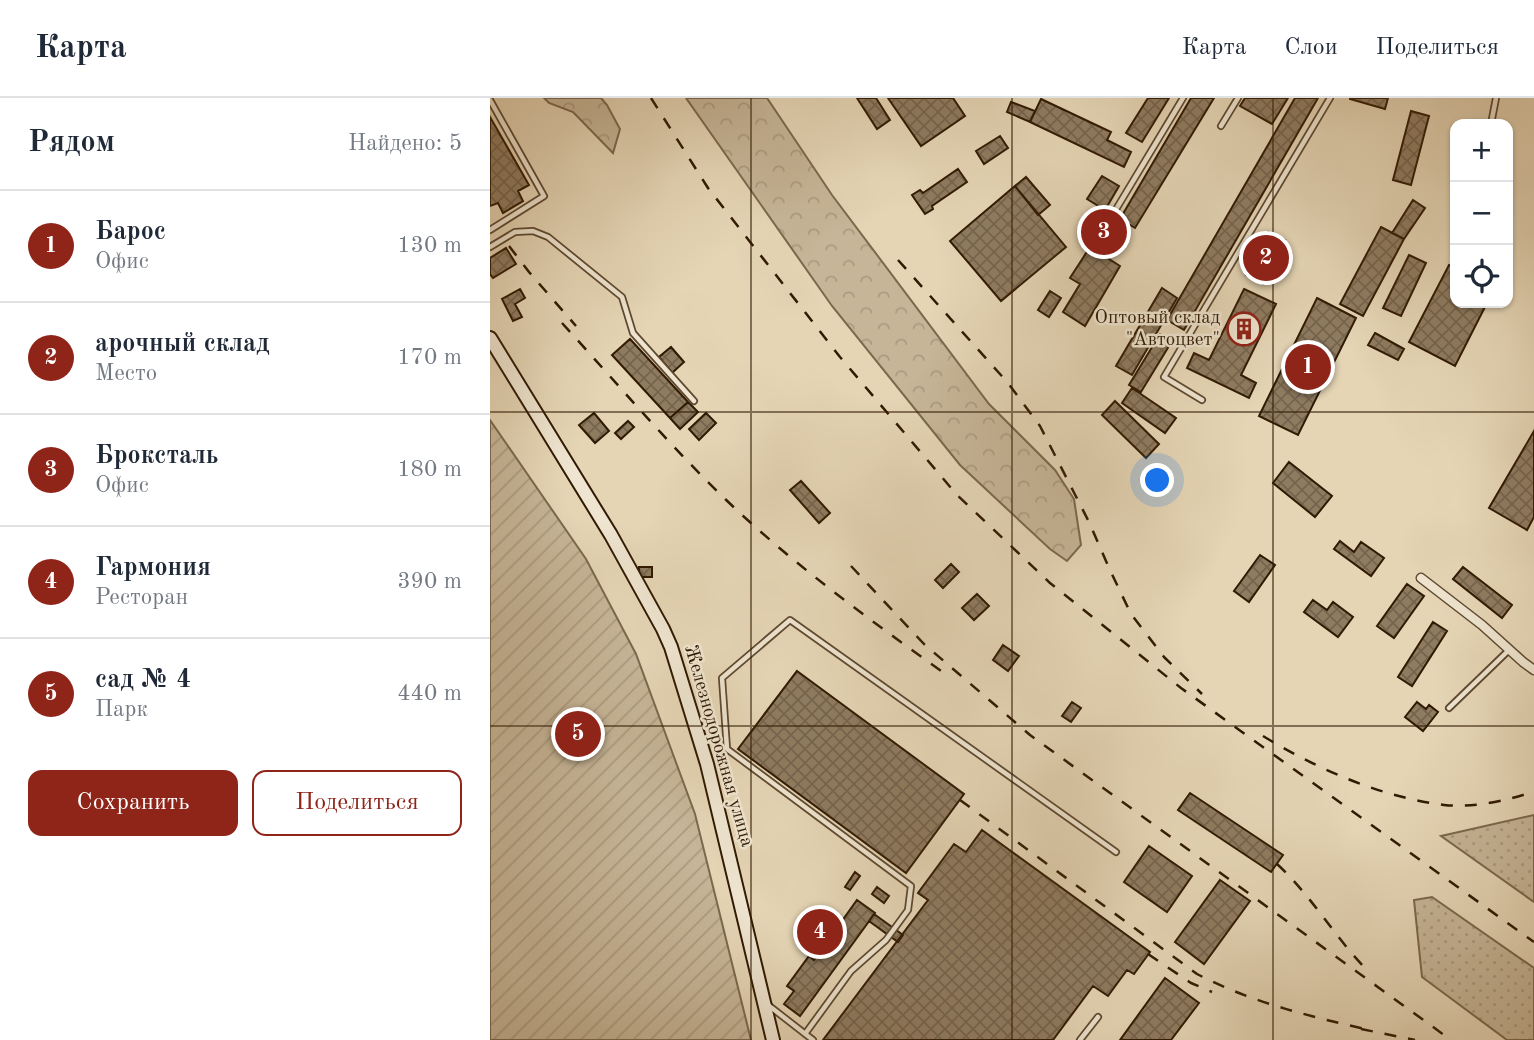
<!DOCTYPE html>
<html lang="ru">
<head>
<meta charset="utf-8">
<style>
	:root { --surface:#fff; --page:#f6f6f7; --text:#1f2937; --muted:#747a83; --line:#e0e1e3; --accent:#8f2418 }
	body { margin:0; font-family:"Old Standard TT",serif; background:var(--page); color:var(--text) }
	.controls { position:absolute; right:21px; top:21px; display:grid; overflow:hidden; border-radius:14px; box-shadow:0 2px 5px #0004 }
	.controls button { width:63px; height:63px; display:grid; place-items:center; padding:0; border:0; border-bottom:2px solid var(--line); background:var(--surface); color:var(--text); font:35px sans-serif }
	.you { position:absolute; left:668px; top:383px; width:24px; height:24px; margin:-18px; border:5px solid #fff; border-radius:50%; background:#1a73e8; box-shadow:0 0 0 10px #1a73e833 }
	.badge { display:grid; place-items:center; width:46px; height:46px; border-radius:50%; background:var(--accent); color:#fff; font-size:23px; font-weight:700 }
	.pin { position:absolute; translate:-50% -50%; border:4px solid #fff; box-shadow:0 2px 7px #0006 }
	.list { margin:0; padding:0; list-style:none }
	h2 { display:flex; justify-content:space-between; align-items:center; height:91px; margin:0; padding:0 28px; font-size:30px }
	h2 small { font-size:23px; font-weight:400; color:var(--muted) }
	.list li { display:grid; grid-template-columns:46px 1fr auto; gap:21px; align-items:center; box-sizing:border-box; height:112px; padding:0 28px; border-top:2px solid var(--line) }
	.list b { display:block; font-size:26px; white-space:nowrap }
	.list p { margin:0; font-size:23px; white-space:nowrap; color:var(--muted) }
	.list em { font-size:23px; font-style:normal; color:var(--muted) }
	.actions { display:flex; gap:14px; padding:21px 28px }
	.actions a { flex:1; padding:16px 0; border:2px solid var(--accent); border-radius:14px; text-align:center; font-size:24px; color:var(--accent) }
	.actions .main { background:var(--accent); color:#fff }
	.icon { flex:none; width:38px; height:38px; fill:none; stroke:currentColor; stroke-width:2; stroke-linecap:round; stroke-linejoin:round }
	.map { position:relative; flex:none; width:1044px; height:942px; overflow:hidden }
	header { display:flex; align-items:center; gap:42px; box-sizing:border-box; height:98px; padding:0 35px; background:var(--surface); border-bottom:2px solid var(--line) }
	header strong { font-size:33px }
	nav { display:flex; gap:38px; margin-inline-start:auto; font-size:24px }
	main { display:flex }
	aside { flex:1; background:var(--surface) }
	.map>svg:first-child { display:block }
	.forest { fill:url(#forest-crowns); stroke:#7c684d; stroke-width:2 }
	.park { fill:url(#park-dots); stroke:#7c684d; stroke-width:2 }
	.garden { fill:url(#garden-furrows); stroke:#7c684d; stroke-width:2 }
	.building { fill:url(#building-cross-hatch); stroke:#311a03; stroke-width:2 }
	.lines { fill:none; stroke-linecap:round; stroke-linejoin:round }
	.lane-casing { stroke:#5e4930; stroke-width:8 }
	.street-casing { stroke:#5e4930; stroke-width:11 }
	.secondary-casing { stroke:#311a03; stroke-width:16 }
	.lane { stroke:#eee4cf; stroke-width:4.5 }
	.street { stroke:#eee4cf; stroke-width:8 }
	.secondary { stroke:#eee4cf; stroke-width:12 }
	.rail { stroke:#311a03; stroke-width:2.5; stroke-dasharray:12 12; stroke-linecap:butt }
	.grid { fill:none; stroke:#311a03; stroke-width:2; stroke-opacity:0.55 }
	.labels { text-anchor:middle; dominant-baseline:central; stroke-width:5; stroke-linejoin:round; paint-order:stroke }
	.poi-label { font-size:19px; fill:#311a03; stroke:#eee4cf; text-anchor:end }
	.street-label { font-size:19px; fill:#311a03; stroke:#eee4cf }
</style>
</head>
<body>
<header>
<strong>Карта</strong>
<nav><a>Карта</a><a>Слои</a><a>Поделиться</a></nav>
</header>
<main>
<aside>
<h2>Рядом<small>Найдено: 5</small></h2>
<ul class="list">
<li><span class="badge">1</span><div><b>Барос</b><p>Офис</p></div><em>130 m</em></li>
<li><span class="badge">2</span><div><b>арочный склад</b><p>Место</p></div><em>170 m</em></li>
<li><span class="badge">3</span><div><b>Броксталь</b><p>Офис</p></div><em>180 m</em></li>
<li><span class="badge">4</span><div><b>Гармония</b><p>Ресторан</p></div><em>390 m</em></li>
<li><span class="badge">5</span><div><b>сад № 4</b><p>Парк</p></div><em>440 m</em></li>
</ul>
<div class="actions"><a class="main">Сохранить</a><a>Поделиться</a></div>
</aside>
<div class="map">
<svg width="1044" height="942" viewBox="0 0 1044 942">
	<defs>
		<pattern id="forest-crowns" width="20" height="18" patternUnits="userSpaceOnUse" patternTransform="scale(1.75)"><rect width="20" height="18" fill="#c6b597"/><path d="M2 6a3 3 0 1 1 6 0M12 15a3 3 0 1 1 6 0" fill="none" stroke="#ab9b80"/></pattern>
		<pattern id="park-dots" width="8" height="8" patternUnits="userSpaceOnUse" patternTransform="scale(1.75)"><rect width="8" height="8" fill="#c6b597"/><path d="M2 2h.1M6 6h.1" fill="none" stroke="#ab9b80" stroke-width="1.8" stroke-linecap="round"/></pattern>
		<pattern id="garden-furrows" width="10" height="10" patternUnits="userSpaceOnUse" patternTransform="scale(1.75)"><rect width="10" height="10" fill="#c6b597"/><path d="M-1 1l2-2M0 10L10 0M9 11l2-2" fill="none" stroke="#ab9b80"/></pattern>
		<pattern id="building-cross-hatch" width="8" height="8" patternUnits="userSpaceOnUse" patternTransform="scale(1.75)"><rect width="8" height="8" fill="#8f7b60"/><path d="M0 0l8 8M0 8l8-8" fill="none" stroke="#75644d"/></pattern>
	</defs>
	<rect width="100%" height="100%" fill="#e5d5b5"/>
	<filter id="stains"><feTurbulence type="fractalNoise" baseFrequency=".00286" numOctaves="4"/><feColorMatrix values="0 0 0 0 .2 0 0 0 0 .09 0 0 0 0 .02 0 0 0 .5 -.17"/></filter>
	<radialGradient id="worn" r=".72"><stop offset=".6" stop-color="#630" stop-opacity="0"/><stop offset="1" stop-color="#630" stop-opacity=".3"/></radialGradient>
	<path class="forest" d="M54,0h57l6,7 13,24 -7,24 -40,-41 -24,-9z
		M196,0h81l65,97 157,209 66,66 19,29 7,46 -14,16 -17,-12 -90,-84 -128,-159z"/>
	<path class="park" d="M1044,717v87l-93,-66z
		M942,799l102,71v72h-27l-85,-63 -8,-77z"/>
	<path class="garden" d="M0,322l96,139 50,95 59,160 56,226h-261z"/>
	<path class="building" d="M367,0h19l14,22 -13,9z
		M398,0h65l12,18 -44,30z
		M658,0h21l-27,44 -16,-9z
		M701,0h23l-79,130 -15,-9z
		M755,0h43l-16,26 -32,-18z
		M805,0h23l-134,232 -17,-10z
		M860,0h38l-3,11 -35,-10z
		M551,1l70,33 -4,8 24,12 -7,15 -94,-45z
		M521,4l24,9 -5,11 -23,-10z
		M921,13l18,5 -18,69 -18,-5z
		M0,19l39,68 -11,6 5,10 -20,12 -5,-10 -8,3z
		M510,38l8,12 -24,16 -8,-13z
		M468,71l9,13 -35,24 1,3 -8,5 -13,-19 8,-5 3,3z
		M612,78l17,10 -14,24 -18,-11z
		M536,79l24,28 -12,10 -23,-29z
		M525,88l51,61 -65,54 -51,-60z
		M923,102l12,8 -21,31 -12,-6z
		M620,116l17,10 -21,33 -16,-10z
		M891,129l23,12 -41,77 -23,-12z
		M778,134l17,8 -22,44 -17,-9z
		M600,149l30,19 -35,60 -22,-14 17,-28 -10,-6z
		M16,150l10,16 -23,14 -3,-4v-16z
		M919,157l17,8 -25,53 -18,-8z
		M959,167l6,3v35h32l-32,63 -46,-24z
		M672,190l15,10 -45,77 -16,-9z
		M30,191l5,9 -10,6 7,13 -9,4 -11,-22z
		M754,191l32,15 -35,71 15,8 -7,15 -62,-30 7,-15 15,7z
		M560,193l11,7 -12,19 -11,-7z
		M827,200l39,20 -58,117 -39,-19z
		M885,235l29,16 -6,11 -30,-15z
		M670,236l12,7 -31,51 -12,-7z
		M140,241l58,63 -18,16 -58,-63z
		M181,249l13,15 -12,11 -13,-16z
		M642,290l44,30 -11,15 -43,-30z
		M625,303l44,43 -13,14 -44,-43z
		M198,304l10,10 -18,17 -10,-11z
		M104,315l15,18 -14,12 -16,-18z
		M216,315l10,10 -17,17 -10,-11z
		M138,323l6,6 -13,12 -6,-6z
		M1044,333v86l-7,13 -38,-22z
		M799,364l43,34 -17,21 -42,-34z
		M311,383l29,32 -11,10 -29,-33z
		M850,443l14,11 7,-10 23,16 -13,18 -37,-27z
		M770,457l15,10 -26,37 -15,-11z
		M461,466l8,8 -16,16 -8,-8z
		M149,469h13v10h-13z
		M973,469l49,38 -10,13 -49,-39z
		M917,486l17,12 -30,42 -17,-12z
		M487,496l12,12 -15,14 -12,-12z
		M823,502l14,10 6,-8 20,15 -15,20 -34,-25z
		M943,524l14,9 -35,55 -14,-9z
		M513,547l16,11 -11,15 -15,-11z
		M307,573l167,123 -58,79 -168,-124z
		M582,604l9,6 -10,14 -9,-6z
		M927,604l9,7 3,-4 9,7 -15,19 -18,-14z
		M700,695l93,62 -12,17 -93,-62z
		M492,732l168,122 -16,22 -7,-4 -19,26 -15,-10 -40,54h-230l105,-140 -10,-7 36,-49 12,8z
		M659,748l43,30 -25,36 -43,-30z
		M365,774l5,4 -10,14 -5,-3z
		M730,782l30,21 -46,63 -29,-22z
		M387,789l12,9 -5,7 -12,-9z
		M367,802l18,13 -75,103 -16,-12 10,-13 -7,-5 22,-30 5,4z
		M384,816l29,21 -5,7 -29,-21z
		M675,880l34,25 -28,37h-51z"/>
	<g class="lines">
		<defs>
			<path id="lane" d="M0,2l54,96 -54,34
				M1001,26l5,-26
				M731,28l17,-28
				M625,113l68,-113
				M0,149l25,-15 18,-1 15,6 74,60 11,36 61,68
				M712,302l-38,-23 166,-279
				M959,610l60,-58
				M278,907l45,35
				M315,936l46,-63 35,-31 22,-30 3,-24 -184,-137 -5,-71 68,-58 326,232
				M590,942l18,-23"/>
			<path id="street" d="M931,480l61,47 41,37 11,8"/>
			<path id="secondary" d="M0,240l121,197 52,94 8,18 36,117 66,276"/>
		</defs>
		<use href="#lane" class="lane-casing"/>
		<use href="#street" class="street-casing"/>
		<use href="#secondary" class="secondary-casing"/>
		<use href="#lane" class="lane"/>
		<use href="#street" class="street"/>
		<use href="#secondary" class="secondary"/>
		<path class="rail" d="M161,0l57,90 132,169 117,138 93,88 131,105 353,254
			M19,148l20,26 47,54
			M408,162l110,123 32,43 49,96 20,46 22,46 33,43 38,37
			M72,225c64,70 127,146 199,209 59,52 123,98 187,144
			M361,468l73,78 106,91 421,305
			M773,638c54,33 118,61 181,69 27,3 65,-4 90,-14
			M470,702l237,174c56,29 112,42 172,56
			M787,766c35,32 58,74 91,107
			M658,856l43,29 21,9
			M871,931l54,11"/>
	</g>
	<path class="grid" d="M261,0v942M522,0v942M783,0v942M0,314h1044M0,628h1044"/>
	<defs>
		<symbol id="building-ring" viewBox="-11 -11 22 22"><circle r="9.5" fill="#eee4cf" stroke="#8f2418" stroke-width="1.5"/><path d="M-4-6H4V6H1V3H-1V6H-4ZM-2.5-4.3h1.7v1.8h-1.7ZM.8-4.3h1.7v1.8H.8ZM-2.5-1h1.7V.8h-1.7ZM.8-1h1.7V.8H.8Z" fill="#8f2418"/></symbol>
	</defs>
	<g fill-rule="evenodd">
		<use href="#building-ring" x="735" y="212" width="38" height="38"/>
	</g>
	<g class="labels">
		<g class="poi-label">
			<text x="730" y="220">Оптовый склад<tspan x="730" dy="22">"Автоцвет"</tspan></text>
		</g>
		<g class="street-label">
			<text transform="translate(228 648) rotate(74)">Железнодорожная улица</text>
		</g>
	</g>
	<rect width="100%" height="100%" filter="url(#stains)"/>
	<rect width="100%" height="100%" fill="url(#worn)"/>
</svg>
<div class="controls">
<button>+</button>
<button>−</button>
<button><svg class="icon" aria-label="locate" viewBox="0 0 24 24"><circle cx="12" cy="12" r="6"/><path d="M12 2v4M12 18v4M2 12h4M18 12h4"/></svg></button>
</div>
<div class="you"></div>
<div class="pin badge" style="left:818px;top:269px">1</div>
<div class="pin badge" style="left:776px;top:160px">2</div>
<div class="pin badge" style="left:614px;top:134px">3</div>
<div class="pin badge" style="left:330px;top:834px">4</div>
<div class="pin badge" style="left:88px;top:636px">5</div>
</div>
</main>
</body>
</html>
